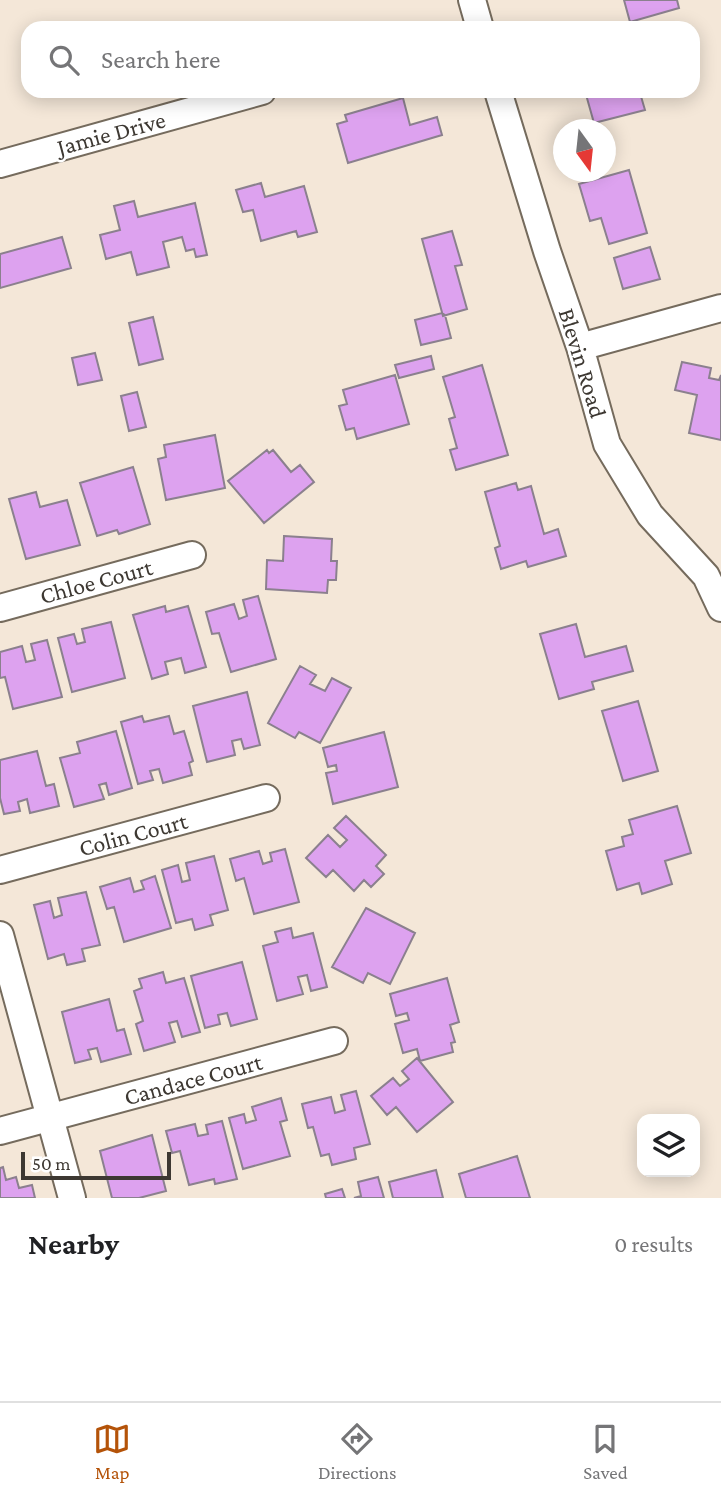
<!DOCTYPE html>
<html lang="en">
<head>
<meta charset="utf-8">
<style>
	:root { --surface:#fff; --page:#f2f2f2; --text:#202124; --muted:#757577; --line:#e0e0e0; --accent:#b45309 }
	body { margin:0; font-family:"Crimson Pro",serif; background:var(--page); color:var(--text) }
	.controls { position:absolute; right:21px; bottom:21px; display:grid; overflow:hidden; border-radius:14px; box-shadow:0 4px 18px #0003 }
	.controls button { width:63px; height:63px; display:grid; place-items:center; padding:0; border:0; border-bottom:2px solid var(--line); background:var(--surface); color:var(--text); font:35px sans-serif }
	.compass { position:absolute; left:553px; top:119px; width:63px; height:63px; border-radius:50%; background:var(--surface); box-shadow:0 4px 18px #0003; rotate:165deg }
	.scale { position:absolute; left:21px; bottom:18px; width:150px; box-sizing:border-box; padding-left:7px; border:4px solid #3d3832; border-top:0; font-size:19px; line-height:24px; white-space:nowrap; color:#3d3832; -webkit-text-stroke:5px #fff; paint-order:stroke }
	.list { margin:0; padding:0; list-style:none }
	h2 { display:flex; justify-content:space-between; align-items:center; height:91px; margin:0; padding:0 28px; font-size:30px }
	h2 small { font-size:23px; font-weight:400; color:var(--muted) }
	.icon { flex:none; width:38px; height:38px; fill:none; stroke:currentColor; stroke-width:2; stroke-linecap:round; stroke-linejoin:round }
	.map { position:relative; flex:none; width:721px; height:1198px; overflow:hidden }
	.search { position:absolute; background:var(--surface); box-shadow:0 4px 18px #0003; left:21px; right:21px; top:21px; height:77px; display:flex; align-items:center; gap:18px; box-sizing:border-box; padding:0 24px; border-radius:21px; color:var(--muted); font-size:26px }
	.sheet { height:203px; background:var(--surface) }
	nav { display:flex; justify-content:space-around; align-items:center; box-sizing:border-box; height:98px; border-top:2px solid var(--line); background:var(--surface); font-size:19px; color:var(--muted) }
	nav a { display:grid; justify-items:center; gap:4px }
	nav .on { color:var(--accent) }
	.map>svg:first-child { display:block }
	.building { fill:#dda2ef; stroke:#8b808e; stroke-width:2 }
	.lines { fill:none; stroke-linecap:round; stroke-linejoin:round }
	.minor-casing { stroke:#756b5d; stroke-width:30 }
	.minor { stroke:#fff; stroke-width:26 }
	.labels { text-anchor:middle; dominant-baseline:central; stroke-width:5; stroke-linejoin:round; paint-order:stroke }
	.street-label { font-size:24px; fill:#3d3832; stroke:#fff }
</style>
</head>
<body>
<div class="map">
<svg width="721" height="1198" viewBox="0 0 721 1198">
	<rect width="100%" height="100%" fill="#f4e7d8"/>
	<path class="building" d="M624,0h53l2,8 -49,14z
		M585,91h64l-9,2 5,17 -51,13z
		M403,98l7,27 27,-8 5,18 -94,28 -11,-39 10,-3 -2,-6z
		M629,170l18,63 -38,11 -8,-26 -11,3 -11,-37z
		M261,183l4,14 39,-11 13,46 -19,5 -2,-6 -35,10 -8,-31 -10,2 -7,-22z
		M134,201l4,16 57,-14 12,52 -11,2 -2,-8 -8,2 -4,-14 -19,5 6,25 -32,8 -6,-23 -25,7 -6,-24 20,-5 -6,-24z
		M452,231l10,34 -7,1 12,43 -24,7 -21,-77z
		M62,237l9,31 -71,20v-34z
		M650,247l10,32 -37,10 -9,-31z
		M442,313l3,2 6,23 -30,7 -6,-25z
		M153,317l10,42 -24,6 -10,-42z
		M95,353l7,27 -24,5 -6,-27z
		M431,356l3,13 -35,9 -4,-13z
		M682,362l29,6 -2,10 10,2 2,-5v65l-32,-7 8,-38 -22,-5z
		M482,365l26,90 -52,15 -6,-20 7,-2 -8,-29 6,-2 -12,-40z
		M395,375l14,49 -52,15 -3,-11 -8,2 -7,-24 8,-2 -4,-14z
		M137,392l9,35 -17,4 -8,-35z
		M215,435l10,53 -59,12 -8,-41 8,-2 -2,-12z
		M267,450l2,3 4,-3 18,22 9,-7 14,17 -50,41 -36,-42z
		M133,467l17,57 -31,10 -2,-4 -20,6 -17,-53z
		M516,483l2,7 13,-4 13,48 14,-5 8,27 -38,11 -2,-6 -25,8 -6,-21 5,-2 -15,-54z
		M36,492l4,15 27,-7 13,45 -54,14 -17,-60z
		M284,536l48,3 -1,22h6l-1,19h-8l-1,13 -61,-4 1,-29 16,1z
		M258,596l18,63 -45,13 -12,-39 -7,1 -6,-22 28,-8 5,15 8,-3 -4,-16z
		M165,606l1,6 22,-6 18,61 -21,6 -4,-15 -16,4 3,12 -16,5 -19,-64z
		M111,622l14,56 -53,14 -14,-54 16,-4 3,10 8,-2 -3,-13z
		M576,624l9,33 41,-11 7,25 -41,11 2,7 -35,10 -19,-65z
		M47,640l15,57 -49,12 -8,-32 -5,1v-26l22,-6 4,16 9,-2 -4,-16z
		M300,666l16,9 -6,9 15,7 7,-13 19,10 -31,55 -21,-11 -4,6 -27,-15z
		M247,692l13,53 -16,4 -3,-10 -9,2 3,14 -28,7 -14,-56z
		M638,701l20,70 -35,10 -21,-70z
		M142,716l2,6 25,-6 5,18 10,-3 9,30 -4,2 3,12 -29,8 -4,-14 -9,2 3,9 -15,4 -17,-62z
		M116,731l16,57 -23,7 -3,-12 -7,2 5,14 -30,8 -14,-49 20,-5 -3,-11z
		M384,732l14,55 -65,17 -7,-31 11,-2 -1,-6 -8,2 -5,-19z
		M37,751l9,35 8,-2 5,22 -29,7 -3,-14 -9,3 2,9 -16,3 -4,-16v-38z
		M677,806l14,47 -26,8 7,23 -30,10 -3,-11 -22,7 -11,-39 18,-5 -2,-9 11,-3 -4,-14z
		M346,816l40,39 -10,11 8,8 -13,13 -7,-7 -10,11 -21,-21 -7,7 -20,-19 22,-23 12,12 7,-7 -13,-12z
		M285,849l14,53 -45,12 -10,-36 -8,3 -6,-22 29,-8 4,13 9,-3 -2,-8z
		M214,856l14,54 -18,5 3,10 -18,5 -3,-11 -16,4 -14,-53 16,-5 4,17 8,-2 -4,-17z
		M155,876l16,52 -47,14 -10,-35 -7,2 -7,-22 30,-9 4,14 10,-3 -3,-8z
		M86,892l14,53 -18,4 3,12 -18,4 -3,-11 -16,5 -14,-54 16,-4 4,17 8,-3 -4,-17z
		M366,908l49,25 -25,51 -22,-11 -5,10 -31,-16z
		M291,928l2,10 20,-5 14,54 -16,4 -4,-16 -9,2 5,17 -26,7 -14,-55 15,-4 -3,-10z
		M242,962l15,57 -26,7 -4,-13 -9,2 2,9 -15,4 -14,-52z
		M163,972l3,11 18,-5 16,54 -18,5 -5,-16 -8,2 6,19 -31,9 -8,-27 7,-3 -9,-30 8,-3 -3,-9z
		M447,978l12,44 -9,3 5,17 -4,1 2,9 -33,9 -3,-12 -14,4 -8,-29 14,-4 -2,-7 -11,3 -6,-22z
		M109,999l8,32 7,-2 7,25 -30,8 -4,-14 -9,2 3,9 -16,4 -13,-51z
		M417,1058l36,44 -36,30 -21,-25 -9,8 -16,-19 22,-18 7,8 9,-7 -7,-8z
		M356,1091l14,53 -16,4 2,11 -24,6 -3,-11 -8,2 -8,-29 -5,1 -6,-24 29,-7 4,16 10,-3 -4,-15z
		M281,1098l6,22 -7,2 10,34 -47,13 -14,-51 15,-4 2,9 10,-3 -4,-13z
		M222,1121l15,58 -22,5 -1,-5 -25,6 -9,-34 -8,2 -6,-22 29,-7 3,12 10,-2 -2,-9z
		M152,1135l14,56 -27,7h-27l-12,-47z
		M517,1156l13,42h-64l-7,-24z
		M3,1167l3,13 10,-3 3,11 13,-3 3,13h-35v-30z
		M436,1170l7,28h-50l-4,-16z
		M378,1177l6,21h-30l7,-2 -3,-14z
		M342,1189l3,9h-19l-1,-4z"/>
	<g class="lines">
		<defs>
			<path id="minor" d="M472,0l8,28
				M498,91l49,160 33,96 27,97 43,71 56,61 15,32
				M0,164l262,-73
				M580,347l141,-39
				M0,608l192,-53
				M0,870l266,-72
				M0,935l72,263
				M0,1131l334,-90"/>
		</defs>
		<use href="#minor" class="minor-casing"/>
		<use href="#minor" class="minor"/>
	</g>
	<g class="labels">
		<g class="street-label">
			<text transform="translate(111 133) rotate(-15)">Jamie Drive</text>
			<text transform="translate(583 363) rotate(73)">Blevin Road</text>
			<text transform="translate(96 581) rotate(-15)">Chloe Court</text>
			<text transform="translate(133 834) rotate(-15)">Colin Court</text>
			<text transform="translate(193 1079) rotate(-15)">Candace Court</text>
		</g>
	</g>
</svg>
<div class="controls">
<button><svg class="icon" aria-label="layers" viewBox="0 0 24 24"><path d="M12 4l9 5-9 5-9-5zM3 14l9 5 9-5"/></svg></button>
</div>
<svg class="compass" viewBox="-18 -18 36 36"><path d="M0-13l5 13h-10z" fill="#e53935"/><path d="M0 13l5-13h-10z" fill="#757577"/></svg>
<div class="scale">50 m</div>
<div class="search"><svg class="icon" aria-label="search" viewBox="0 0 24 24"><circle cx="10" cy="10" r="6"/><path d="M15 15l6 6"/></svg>Search here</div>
</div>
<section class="sheet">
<h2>Nearby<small>0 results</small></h2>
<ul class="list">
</ul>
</section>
<nav>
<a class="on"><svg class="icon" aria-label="map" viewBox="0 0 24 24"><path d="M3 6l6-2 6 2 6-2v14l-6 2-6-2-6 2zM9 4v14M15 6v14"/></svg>Map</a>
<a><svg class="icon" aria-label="directions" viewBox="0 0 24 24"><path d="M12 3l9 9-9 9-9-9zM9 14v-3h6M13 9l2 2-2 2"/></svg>Directions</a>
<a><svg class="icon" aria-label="saved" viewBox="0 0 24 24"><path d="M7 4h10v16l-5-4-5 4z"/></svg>Saved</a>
</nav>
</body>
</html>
